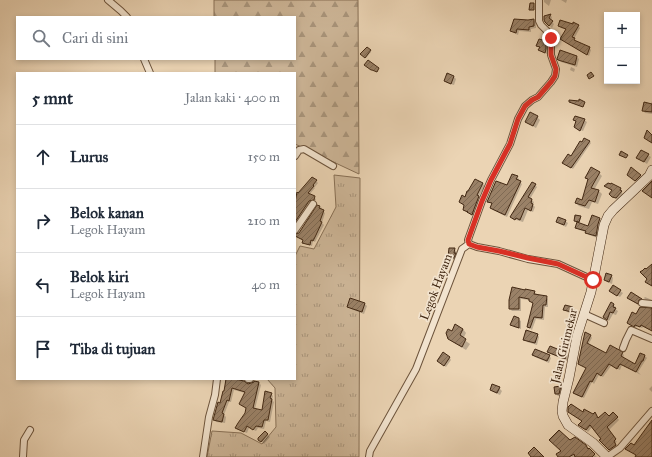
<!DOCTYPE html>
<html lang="id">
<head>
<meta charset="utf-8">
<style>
	:root { --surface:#fff; --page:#f6f6f7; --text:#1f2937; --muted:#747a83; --line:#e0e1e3 }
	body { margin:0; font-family:"IM FELL Great Primer",serif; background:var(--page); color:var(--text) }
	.controls { position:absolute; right:12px; top:12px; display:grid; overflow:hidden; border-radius:0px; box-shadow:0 2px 6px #0003 }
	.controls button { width:36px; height:36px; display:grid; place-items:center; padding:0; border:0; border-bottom:1px solid var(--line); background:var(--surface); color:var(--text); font:20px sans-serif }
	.stop { position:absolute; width:12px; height:12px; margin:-9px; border:3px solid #d93025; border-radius:50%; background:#fff }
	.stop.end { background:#d93025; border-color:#fff; box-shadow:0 1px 4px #0008 }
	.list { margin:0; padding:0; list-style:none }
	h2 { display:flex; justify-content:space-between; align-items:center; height:52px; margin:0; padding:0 16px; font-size:17px }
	h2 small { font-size:13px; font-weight:400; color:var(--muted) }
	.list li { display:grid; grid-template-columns:26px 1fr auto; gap:12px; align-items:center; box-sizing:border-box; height:64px; padding:0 16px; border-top:1px solid var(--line) }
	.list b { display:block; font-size:15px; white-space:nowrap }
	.list p { margin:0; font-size:13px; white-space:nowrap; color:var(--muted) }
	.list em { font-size:13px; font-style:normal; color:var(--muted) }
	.icon { flex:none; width:22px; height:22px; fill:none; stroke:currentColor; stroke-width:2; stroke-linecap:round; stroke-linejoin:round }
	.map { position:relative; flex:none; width:652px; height:457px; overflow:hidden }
	.search { position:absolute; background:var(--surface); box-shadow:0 2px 6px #0003; left:16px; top:16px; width:280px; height:44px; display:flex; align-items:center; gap:10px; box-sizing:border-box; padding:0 14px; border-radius:0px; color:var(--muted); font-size:15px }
	.panel { position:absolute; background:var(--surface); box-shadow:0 2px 6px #0003; left:16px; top:72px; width:280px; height:308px; border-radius:0px }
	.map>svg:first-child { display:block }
	.grass { fill:url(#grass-tufts); stroke:#887056 }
	.forest { fill:url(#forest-firs); stroke:#887056 }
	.shadow { fill:#0003 }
	.building { fill:url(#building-hatch); stroke:#422813 }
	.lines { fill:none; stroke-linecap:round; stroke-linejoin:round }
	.street-casing { stroke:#6c533b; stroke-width:8 }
	.secondary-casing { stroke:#422813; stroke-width:10 }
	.street { stroke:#f2e3ce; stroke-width:6 }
	.secondary { stroke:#f2e3ce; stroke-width:9 }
	.route { stroke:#d93025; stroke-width:5 }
	.labels { text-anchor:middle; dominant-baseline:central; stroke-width:3.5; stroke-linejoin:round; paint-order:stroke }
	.street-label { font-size:12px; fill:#422813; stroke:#f2e3ce }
</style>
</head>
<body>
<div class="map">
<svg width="652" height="457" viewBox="0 0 652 457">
	<defs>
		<pattern id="grass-tufts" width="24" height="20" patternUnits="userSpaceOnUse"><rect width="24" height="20" fill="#ceb799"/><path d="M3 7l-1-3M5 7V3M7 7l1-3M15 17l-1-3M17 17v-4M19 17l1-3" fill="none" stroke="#a9957c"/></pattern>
		<pattern id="forest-firs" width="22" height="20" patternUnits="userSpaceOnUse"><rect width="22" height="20" fill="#ceb799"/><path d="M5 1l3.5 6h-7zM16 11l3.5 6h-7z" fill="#a9957c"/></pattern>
		<pattern id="building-hatch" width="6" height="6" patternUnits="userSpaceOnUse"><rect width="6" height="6" fill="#9a8167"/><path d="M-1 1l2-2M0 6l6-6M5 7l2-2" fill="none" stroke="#7f6a54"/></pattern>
	</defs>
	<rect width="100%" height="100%" fill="#ebd4b4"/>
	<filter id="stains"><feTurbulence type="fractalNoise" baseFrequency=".005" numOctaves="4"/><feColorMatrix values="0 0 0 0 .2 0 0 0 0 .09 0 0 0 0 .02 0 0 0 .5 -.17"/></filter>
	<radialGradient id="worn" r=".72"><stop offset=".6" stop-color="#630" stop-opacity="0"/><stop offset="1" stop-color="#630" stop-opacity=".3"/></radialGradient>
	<path class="grass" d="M334,175l26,3 -1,279h-152l5,-26 29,2 21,11 14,-17 -1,-39 -8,-9h28v-123l5,-10 14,3 22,-42z"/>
	<path class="forest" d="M214,0h144l1,174 -64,-30v-71h-80v-14h80v-42h-81z"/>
	<path class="shadow" d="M544,0h7l-2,6 -5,-4z
		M561,0h6l-1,3z
		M550,15l2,2 -1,4 3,3 -2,4 -6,-6z
		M534,20l2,2v6l-5,1v3l-12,-1 -1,4 -4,-2 -3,-2 18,-10z
		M559,26h19l2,2 -6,11 3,3 12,6 2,2 -2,6 -26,-15 -2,-2 6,-9 -6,-2z
		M546,42l2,2 -1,10 -5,-2 -2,-2 1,-2 -4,-2z
		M367,48l4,4 -5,6 -5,-4z
		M576,56l3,3 -2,8 -16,-5 -2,-2z
		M571,67l4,2 -1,3 -4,-2z
		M448,74l6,3 2,2 -2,6 -7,-2 -2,-2z
		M652,101v13l-7,-1 -2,-3 8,-6z
		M531,114l6,3 3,3 -4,8 -7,-4 -3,-2z
		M574,120h10l3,2 -4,9 -7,-3v1l-1,-2 2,-4z
		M589,141l2,2 -18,26 -9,-6 8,-5z
		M648,155l3,2 -4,7 -9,-6z
		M632,169l11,9 -5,4 -7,-5z
		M599,173l3,3 -8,14 5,1 3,3 -4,10 -6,-2 -3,7 -10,-3 -3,-3 6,-2 6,-21 -2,-3z
		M517,177l2,2 -1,2 4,3 -15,33 -14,-7 -2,-2 1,-4 -4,-3 20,-14z
		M316,181l2,2 -4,5h1l-6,7 7,4 -1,2 -4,2 -16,24v-35l4,1z
		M483,184l2,2 -6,10 2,3 -7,17 -8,-4 -2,-2 1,-5 -5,-3z
		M535,185l2,2 -7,12 4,3 -1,3 2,2 -2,5 -5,-2 -5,12 -10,-3 -2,-2z
		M605,186l15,2 2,3v2l1,1 -4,6 -3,-1 -3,-3 -1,-5z
		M318,206l4,2 -1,2 4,3 -3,10 2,2 -9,17 -2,-1 -1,5 -7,-2 -1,-2v-1l-9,-5 4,-3z
		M593,216l7,3 2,2 -4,17 -9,-3 -3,-3 -7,-2 -3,-3 2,-5 -3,-1 5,-4 1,1 -2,6 9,3z
		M565,221l3,2 -2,4 -6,-3 -3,-2z
		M454,249l3,3 -1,3 1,1 -1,4 -5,-1 -2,-2z
		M611,275l2,3 -1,6 -5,-2 -2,-2z
		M620,291l3,2 -3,4 -7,-4z
		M534,292l3,2 -1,2 10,1 2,2v8h-3l-1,13 -8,-1 -4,11 -4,-3 6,-23 -2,-1 -2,-3 -9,-1v12h-9l-2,-2v-9z
		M631,293l12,8 -2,1 -1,4 -12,-8z
		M645,297l7,3v1l-6,-1 -2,-2z
		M365,304l2,2 -3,8 -13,-5 -3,-3z
		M611,304l5,3 -1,2 3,2 -2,4 -3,-1 -4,7 -5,-4z
		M573,308l2,2 -1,4 -7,-2 -2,-3z
		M652,309v22l-9,-4 -1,1 -5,-2 -1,2 -6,-3 -2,-2 9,-8z
		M518,319l3,2v8l-7,-2 -2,-3z
		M463,329l3,4 -3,6 7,5 -4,6 -13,-8 -4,-4 3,-6z
		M537,334l2,3 -2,8 -10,-3 -2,-3z
		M591,336l1,2 -4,7 19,9 15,-1 2,2 -1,3 11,11 11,-13 2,2 -9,14 3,3 -19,-10 -2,5 -9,-4 -8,11 -4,-2 -5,9 -2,-2 -8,16 -8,-3 -2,-2 13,-25 -8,-4 6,-16z
		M548,352l19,2 2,2 -2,5 -16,-7z
		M533,355l16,1 2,2 -2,5 -14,-6z
		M449,357l2,3 -5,7 -6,-4z
		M227,379l20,5 8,-2 4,1 2,2 -6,24 8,2 8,-17 2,2 -1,4 2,2 -4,20 -4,-1 -2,8 -6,-1 -2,3 -7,-3 -2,5 -8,-3 -2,-3 9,-14 1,-5 -7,-4 5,-11 -11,-3 -3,12h-2l-5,13 2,2 -1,6 -9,-1 -2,-3 11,-27z
		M652,386v6l-3,-3z
		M561,387l2,2 -2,7h-3l-2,-2z
		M499,388l3,3 -2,4 -7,-3 -2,-3z
		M583,413l14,3 2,3 10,-2 4,-4 6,7 -10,10 8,12 -2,1 3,5 -6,4 -10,-9 1,-4 -11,-12 -4,5 -6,-5z
		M265,432l5,5 -6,7 -5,-5z
		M570,441l15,5 12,11h-38l3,-6z"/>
	<path class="building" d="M530,3h4v7h-5z
		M551,14l-2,4 4,3 -4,5 -4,-4 -1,-2v-4z
		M514,19l14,1 6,-1v7l-5,1v3l-12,-1 -1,4 -6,-2z
		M560,20l13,4v-2l6,3 -7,12 3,1 -1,2 16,7 -3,8 -27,-16 6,-10 -8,-3z
		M539,39l7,2v8l-1,4 -7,-3 2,-3 -4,-1z
		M367,47l4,3 -6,8 -5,-4z
		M560,50l17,6 -2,9 -17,-5 -1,-1z
		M368,60l11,8 -2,4 -5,-2h-1l-7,-5z
		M591,72l3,4 -5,3 -2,-4z
		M447,73l7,3 -3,8 -7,-3z
		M579,99l6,3 -2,5 -14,-5v-2l10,1z
		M644,102l8,2v8l-10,-1z
		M530,112l8,4 -5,10 -8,-4z
		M575,116l10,3 -5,12 -6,-4 2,-6 -3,-1z
		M647,130l5,5v8l-8,-5z
		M584,138l6,3 -19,27 -9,-5 6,-9 3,2 9,-15 2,1z
		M641,150l8,4 -5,8 -8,-4z
		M621,151l7,4 -2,3 -7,-3z
		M591,167l9,5 -9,16 8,2 -4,12 -6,-2 -4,6 -10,-3 2,-5 5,2 6,-21 -3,-1z
		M631,167l10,8 -6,6 -8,-6z
		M512,174l6,2 -2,3 5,2 -16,34 -15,-7 2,-5 -5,-1 9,-21 11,4z
		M312,177l5,3 -4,5 1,1 -6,7 7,3 -1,4 -5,1 -14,21v-20l2,-10 1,1z
		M475,179l8,4 -6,12 2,1 -5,13 -2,6 -5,-3h1l-5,-2 1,-5 -5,-3 3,-7 3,2 2,-6h1z
		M652,181v17l-10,-7z
		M532,182l4,2 -8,13 4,2 -1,4 2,1 -2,7 -6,-3 -5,12 -4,-2 -1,2 -5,-3z
		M608,183l3,1v-1l10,5 -1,2 2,1 -6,7 -4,-1 -3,-3 3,-4 -8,-4z
		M317,205l3,1 -1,2 5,2 -4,11 2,1 -6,13 -3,6 -2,-1 -1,5 -8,-2 1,-3 -8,-4v-2l4,-1z
		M575,215l6,1 -2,6 -5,-1z
		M592,215l8,3 -2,6 -2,12 -11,-3 1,-2 -11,-3 2,-6 11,4z
		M558,217l8,3 -2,5 -8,-3z
		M449,248h6l-1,5h2l-2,5 -6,-1z
		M652,264v22l-7,-4 2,-3 -7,-7 1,-1h1l3,-3 1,1z
		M606,273l6,2 -3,7 -5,-2z
		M613,285l8,5 -4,6 -8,-5z
		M512,287l13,3v-1l10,2 -1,3 13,2 -1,9h-3l-1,13 -8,-1 -4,11 -3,-1 6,-24 -4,-2v-2l-10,-2v12h-10v-9z
		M631,292l11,7 -3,1 -1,4 -11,-6z
		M350,298l15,5 -3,9 -15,-5z
		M611,302l3,2 -1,3 3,1 -3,5 -3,-1 -3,8 -4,-3z
		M565,305l8,2 -1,5 -9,-2z
		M640,307l12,1v23l-11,-6 -1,2 -5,-2 -1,2 -7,-4 5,-11 4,2z
		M514,316l5,2v10l-9,-3z
		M455,324l8,5 -3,6 6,4 -4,8 -14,-8 -2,-6 2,-4 4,2z
		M526,330l12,4 -3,9 -12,-3z
		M585,332l6,3 -4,8 19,10 4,-8 13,7 -2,4 14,8 5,-11 5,2 -2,6h-1l-6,11 -16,-8 -3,5 -8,-5 -8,12 -4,-3 -5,9 -2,-1 -8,16 -9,-4 13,-25 -8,-4z
		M550,346l17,7 -2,6 -18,-7z
		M535,349l15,6 -3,6 -15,-6z
		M443,352l7,5 -6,9 -7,-5z
		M226,379h9l9,2 4,3 6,-2v-1l5,1 -6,26 9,2 3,-19 7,2 -2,5 2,1 -4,21h-4l-2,7 -6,-1 -3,4 -6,-4 -3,6 -9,-4 3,-5 7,-10 1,-5 -7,-4 6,-12 -13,-4 -3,13 -2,-1 -5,13 2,1 -2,8 -9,-2 5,-18 2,1 3,-12h1z
		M492,384l8,3 -3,6 -7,-3z
		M561,386l-2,8h-4l-1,-7z
		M571,404l12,8 1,-3 9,5 2,-2 3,6 7,-6 4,4 4,-4 5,5 -11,10 9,12 -2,2 2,4 -7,5 -10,-10 2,-1 -11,-14 -4,5 -8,-5 4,-4 -14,-9v-5z
		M652,420v37h-17l1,-2 -11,-6 6,-6 3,2z
		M559,430l11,10 5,-3 11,8 2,4 1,-1 6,6 -3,3h-17l-1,-3 -5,3h-11l-2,-3 5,-3 -12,-11z
		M265,431l3,3 -7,8 -3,-2v-2z
		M534,447l10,10h-13l-3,-4z"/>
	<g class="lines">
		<defs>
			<path id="street" d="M108,0l13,11 6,6
				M144,59l6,14
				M295,156l4,-6 5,-1 29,17
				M295,230l18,-26
				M469,244l-1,-4 1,-3 13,-36 9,-21 19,-36 8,-25 7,-13 7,-6 6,-3 13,-15 4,-6 1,-7 -5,-14v-17l-1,-4 -9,-9 -2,-4v-21
				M469,244l8,3 22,4 29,8 30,5 35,16
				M642,303l10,1
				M584,314l20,9
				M623,348l3,-8 5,-10 21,9
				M248,379h2
				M23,457l1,-17 6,-10
				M203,457l6,-40 6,-22 2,-16
				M369,457l1,-6 46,-82 46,-120 7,-5
				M607,457l13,-9 32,-37"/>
			<path id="secondary" d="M607,457l-14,-14 -25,-18 -5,-9 -1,-5 1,-9 6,-24 8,-42 14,-44 13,-67 4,-9 5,-6 36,-34 3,-6"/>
		</defs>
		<use href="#street" class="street-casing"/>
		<use href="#secondary" class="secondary-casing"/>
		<use href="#street" class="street"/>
		<use href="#secondary" class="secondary"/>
	</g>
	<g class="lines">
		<path class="route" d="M551,38v17l5,14 -1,7 -4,6 -13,15 -6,3 -7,6 -7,13 -8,25 -19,36 -9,21 -14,39 1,4 8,3 22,4 29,7 30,6 35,16"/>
	</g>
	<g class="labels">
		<g class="street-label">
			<text transform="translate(436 287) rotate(-69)">Legok Hayam</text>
			<text transform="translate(564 346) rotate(-76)">Jalan Girimekar</text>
		</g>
	</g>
	<rect width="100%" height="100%" filter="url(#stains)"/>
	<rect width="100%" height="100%" fill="url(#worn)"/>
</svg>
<div class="controls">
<button>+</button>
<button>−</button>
</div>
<div class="stop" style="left:593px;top:280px"></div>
<div class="stop end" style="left:551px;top:38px"></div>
<div class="search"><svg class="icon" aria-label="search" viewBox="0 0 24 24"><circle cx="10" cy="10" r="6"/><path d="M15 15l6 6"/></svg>Cari di sini</div>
<section class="panel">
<h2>5 mnt<small>Jalan kaki · 400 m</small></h2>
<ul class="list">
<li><svg class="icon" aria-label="ahead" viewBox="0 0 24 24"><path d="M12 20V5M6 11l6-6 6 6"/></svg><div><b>Lurus</b></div><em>150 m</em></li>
<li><svg class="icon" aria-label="right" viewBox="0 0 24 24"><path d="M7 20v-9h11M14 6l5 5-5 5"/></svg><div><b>Belok kanan</b><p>Legok Hayam</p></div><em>210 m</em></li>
<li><svg class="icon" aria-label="left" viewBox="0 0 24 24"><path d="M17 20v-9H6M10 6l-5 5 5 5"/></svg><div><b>Belok kiri</b><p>Legok Hayam</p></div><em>40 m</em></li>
<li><svg class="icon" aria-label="arrive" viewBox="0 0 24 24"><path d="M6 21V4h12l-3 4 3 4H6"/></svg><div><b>Tiba di tujuan</b></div></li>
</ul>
</section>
</div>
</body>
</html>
